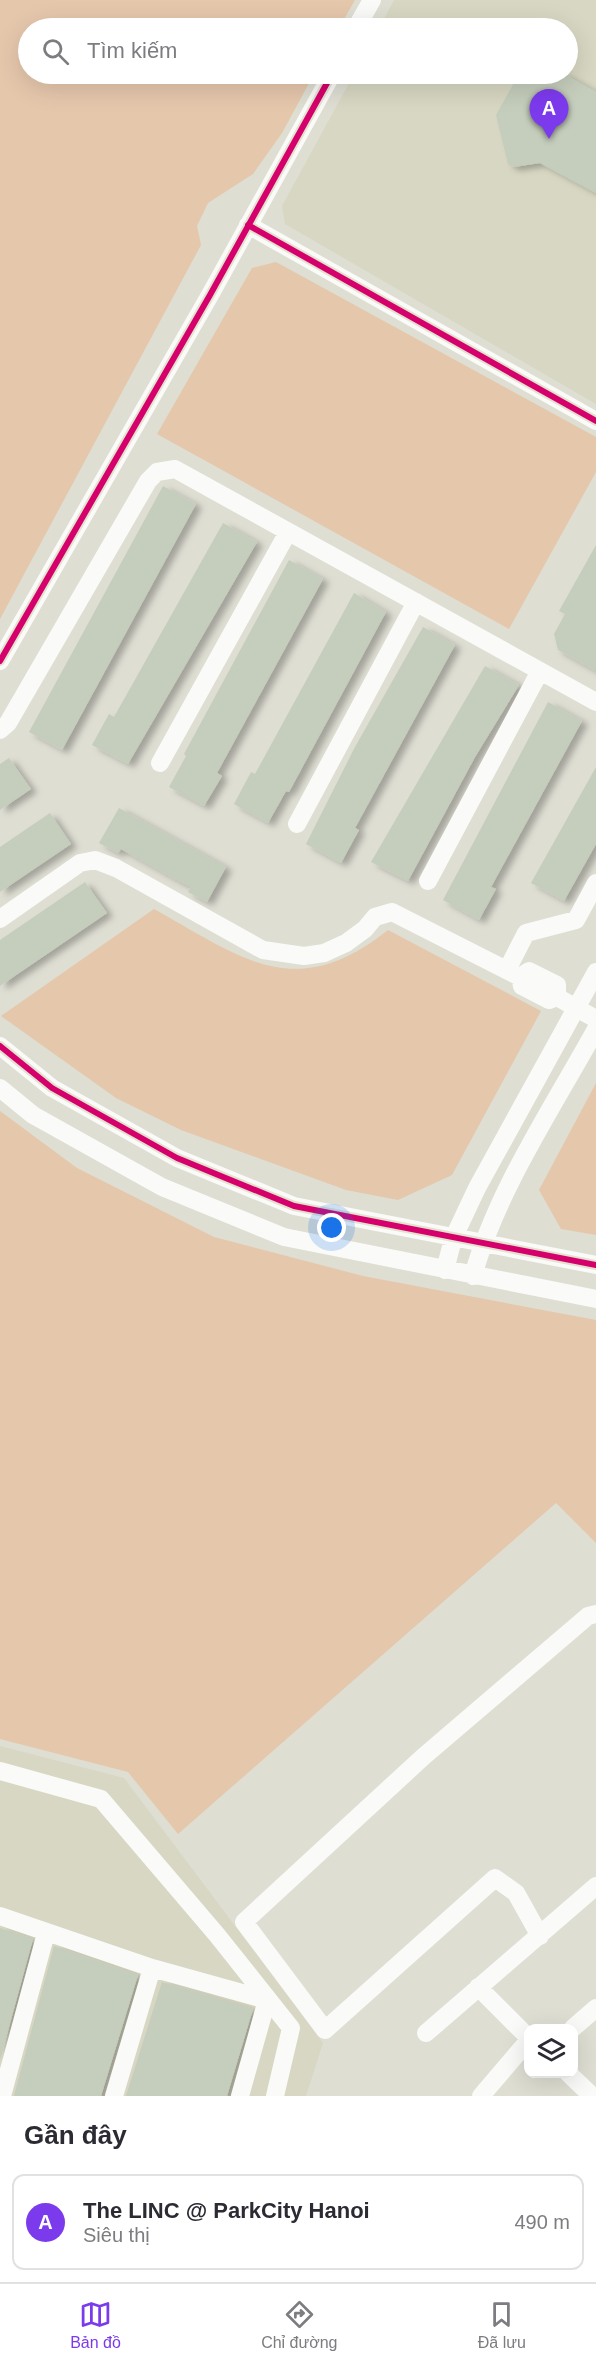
<!DOCTYPE html>
<html lang="vi">
<head>
<meta charset="utf-8">
<style>
	:root { --surface:#fff; --page:#f7f7f7; --text:#2b2b33; --muted:#7c7c81; --line:#e1e1e2; --accent:#7c3aed }
	body { margin:0; font-family:Helvetica,sans-serif; background:var(--page); color:var(--text) }
	.controls { position:absolute; right:18px; bottom:18px; display:grid; overflow:hidden; border-radius:12px; box-shadow:0 6px 24px #0002 }
	.controls button { width:54px; height:54px; display:grid; place-items:center; padding:0; border:0; border-bottom:2px solid var(--line); background:var(--surface); color:var(--text); font:30px sans-serif }
	.you { position:absolute; left:332px; top:1228px; width:21px; height:21px; margin:-15px; border:4px solid #fff; border-radius:50%; background:#1a73e8; box-shadow:0 0 0 9px #1a73e833 }
	.badge { display:grid; place-items:center; width:39px; height:39px; border-radius:50%; background:var(--accent); color:#fff; font-size:20px; font-weight:700 }
	.pin { position:absolute; translate:-50% -50px; filter:drop-shadow(0 2px 3px #0008) }
	.pin::after { content:''; position:absolute; top:32px; width:21px; height:18px; background:inherit; clip-path:polygon(0 0,100% 0,50% 100%) }
	.list { margin:0; padding:0; list-style:none }
	h2 { display:flex; justify-content:space-between; align-items:center; height:78px; margin:0; padding:0 24px; font-size:26px }
	h2 small { font-size:20px; font-weight:400; color:var(--muted) }
	.list li { display:grid; grid-template-columns:39px 1fr auto; gap:18px; align-items:center; box-sizing:border-box; height:96px; margin:0 12px 12px; padding:0 12px; border:2px solid var(--line); border-radius:12px }
	.list b { display:block; font-size:22px; white-space:nowrap }
	.list p { margin:0; font-size:20px; white-space:nowrap; color:var(--muted) }
	.list em { font-size:20px; font-style:normal; color:var(--muted) }
	.icon { flex:none; width:33px; height:33px; fill:none; stroke:currentColor; stroke-width:2; stroke-linecap:round; stroke-linejoin:round }
	.map { position:relative; flex:none; width:596px; height:2096px; overflow:hidden }
	.search { position:absolute; background:var(--surface); box-shadow:0 6px 24px #0002; left:18px; right:18px; top:18px; height:66px; display:flex; align-items:center; gap:15px; box-sizing:border-box; padding:0 21px; border-radius:33px; color:var(--muted); font-size:22px }
	.sheet { height:186px; background:var(--surface) }
	nav { display:flex; justify-content:space-around; align-items:center; box-sizing:border-box; height:84px; border-top:2px solid var(--line); background:var(--surface); font-size:16px; color:var(--muted) }
	nav a { display:grid; justify-items:center; gap:3px }
	nav .on { color:var(--accent) }
	.map>svg:first-child { display:block }
	.built { fill:#d7d7c3 }
	.green { fill:#e5c7ac }
	.building { fill:#c5cdbc; filter:url(#shadow) }
	.lines { fill:none; stroke-linecap:round; stroke-linejoin:round }
	.minor { stroke:#fafaf8; stroke-width:18 }
	.cycleway-casing { stroke:#e2e3cf; stroke-width:10 }
	.cycleway { stroke:#d6006c; stroke-width:6 }
</style>
</head>
<body>
<div class="map">
<svg width="596" height="2096" viewBox="0 0 596 2096">
	<defs>
		<filter id="shadow"><feDropShadow dx="6" dy="3.5" stdDeviation="3" flood-color="#0004"/></filter>
	</defs>
	<rect width="100%" height="100%" fill="#deded3"/>
	<path class="built" d="M394,0h202v404l-311,-180 -3,-18 72,-132h214v-46h-189z
		M0,1746l124,32 199,265 -17,53h-306z"/>
	<path class="green" d="M0,0h355l-16,28h-311v46h286l-32,59 -29,41 -45,29 -11,23 4,19 -201,374z
		M276,262l320,175v35l-87,157 -352,-195 95,-166z
		M154,909c88,49 141,95 234,21l153,81 -89,164 -54,25 -52,-10 -165,-60 -65,-32 -115,-82z
		M596,1083v152l-35,-6 -22,-39z
		M0,1111l77,57 137,69 149,39 233,44v223l-40,-40 -378,331 -50,-62 -128,-33z"/>
	<path class="building" d="M519,74h45l32,18v101l-56,-30 -26,4 -6,-3 -12,-49z
		M163,486l33,18 -134,246 -33,-18z
		M223,523l34,19 -129,222 -36,-19 17,-31 5,3z
		M596,545v126l-38,-21 -4,-16 11,-20 -6,-3z
		M289,560l34,19 -106,194 5,3 -18,30 -35,-19 17,-31 -2,-2z
		M354,593l32,19 -97,180 -3,-1 -18,32 -34,-19 17,-32 4,2z
		M423,627l32,18 -100,183 4,2 -18,33 -35,-19 49,-97z
		M485,666l34,19 -44,72 -67,124 -37,-19z
		M548,702l34,19 -91,166 5,2 -17,31 -36,-20z
		M9,758l22,31 -31,21v-46z
		M596,767v77l-32,57 -33,-18z
		M119,808l107,59 -19,35 -19,-10 3,-5 -14,-7 -56,-31 -3,4 -19,-10z
		M50,813l21,31 -71,48v-45z
		M85,882l22,31 -107,73v-46z
		M0,1928l33,11 -33,121z
		M54,1946l84,29 -37,121h-87z
		M162,1982l91,27 -26,87h-101z"/>
	<g class="lines">
		<path class="minor" d="M356,28l16,-28
			M248,225l348,196
			M0,661l210,-366 122,-221
			M0,730l8,-7 140,-242 9,-9 18,-3 421,233
			M160,763l128,-231
			M297,824l119,-222
			M428,881l112,-210
			M0,919l80,-56 15,-3 21,8 147,82 41,6 20,-3 22,-10 19,-14 10,-12 17,-5 128,65
			M507,970l19,-37 50,-13 20,-37
			M520,977l2,9 27,14 8,-3 39,22
			M520,977l9,-6 28,14v12
			M0,1046l52,42 125,70 117,48 302,59
			M0,1088l33,27 129,72 122,50 312,62
			M445,1270l8,-31 24,-51 119,-216
			M473,1276c24,-86 80,-169 123,-247
			M0,1771l101,28 116,136 74,93 -16,68
			M0,1916l152,52 115,32 -27,96
			M540,1936l-24,-43 -21,-15 -170,152 -81,-108 179,-165 165,-141 8,-2
			M478,1987l50,50
			M573,2028l23,-20
			M426,2033l170,-147
			M569,2074l23,22
			M2,2096l44,-163
			M114,2096l38,-128
			M481,2096l47,-55"/>
		<defs>
			<path id="cycleway" d="M248,225l348,196
				M0,661l210,-366 122,-221
				M0,1046l52,42 125,70 117,48 302,59"/>
		</defs>
		<use href="#cycleway" class="cycleway-casing"/>
		<use href="#cycleway" class="cycleway"/>
	</g>
</svg>
<div class="controls">
<button><svg class="icon" aria-label="layers" viewBox="0 0 24 24"><path d="M12 4l9 5-9 5-9-5zM3 14l9 5 9-5"/></svg></button>
</div>
<div class="you"></div>
<div class="pin badge" style="left:549px;top:139px">A</div>
<div class="search"><svg class="icon" aria-label="search" viewBox="0 0 24 24"><circle cx="10" cy="10" r="6"/><path d="M15 15l6 6"/></svg>Tìm kiếm</div>
</div>
<section class="sheet">
<h2>Gần đây<small></small></h2>
<ul class="list">
<li><span class="badge">A</span><div><b>The LINC @ ParkCity Hanoi</b><p>Siêu thị</p></div><em>490 m</em></li>
</ul>
</section>
<nav>
<a class="on"><svg class="icon" aria-label="map" viewBox="0 0 24 24"><path d="M3 6l6-2 6 2 6-2v14l-6 2-6-2-6 2zM9 4v14M15 6v14"/></svg>Bản đồ</a>
<a><svg class="icon" aria-label="directions" viewBox="0 0 24 24"><path d="M12 3l9 9-9 9-9-9zM9 14v-3h6M13 9l2 2-2 2"/></svg>Chỉ đường</a>
<a><svg class="icon" aria-label="saved" viewBox="0 0 24 24"><path d="M7 4h10v16l-5-4-5 4z"/></svg>Đã lưu</a>
</nav>
</body>
</html>
